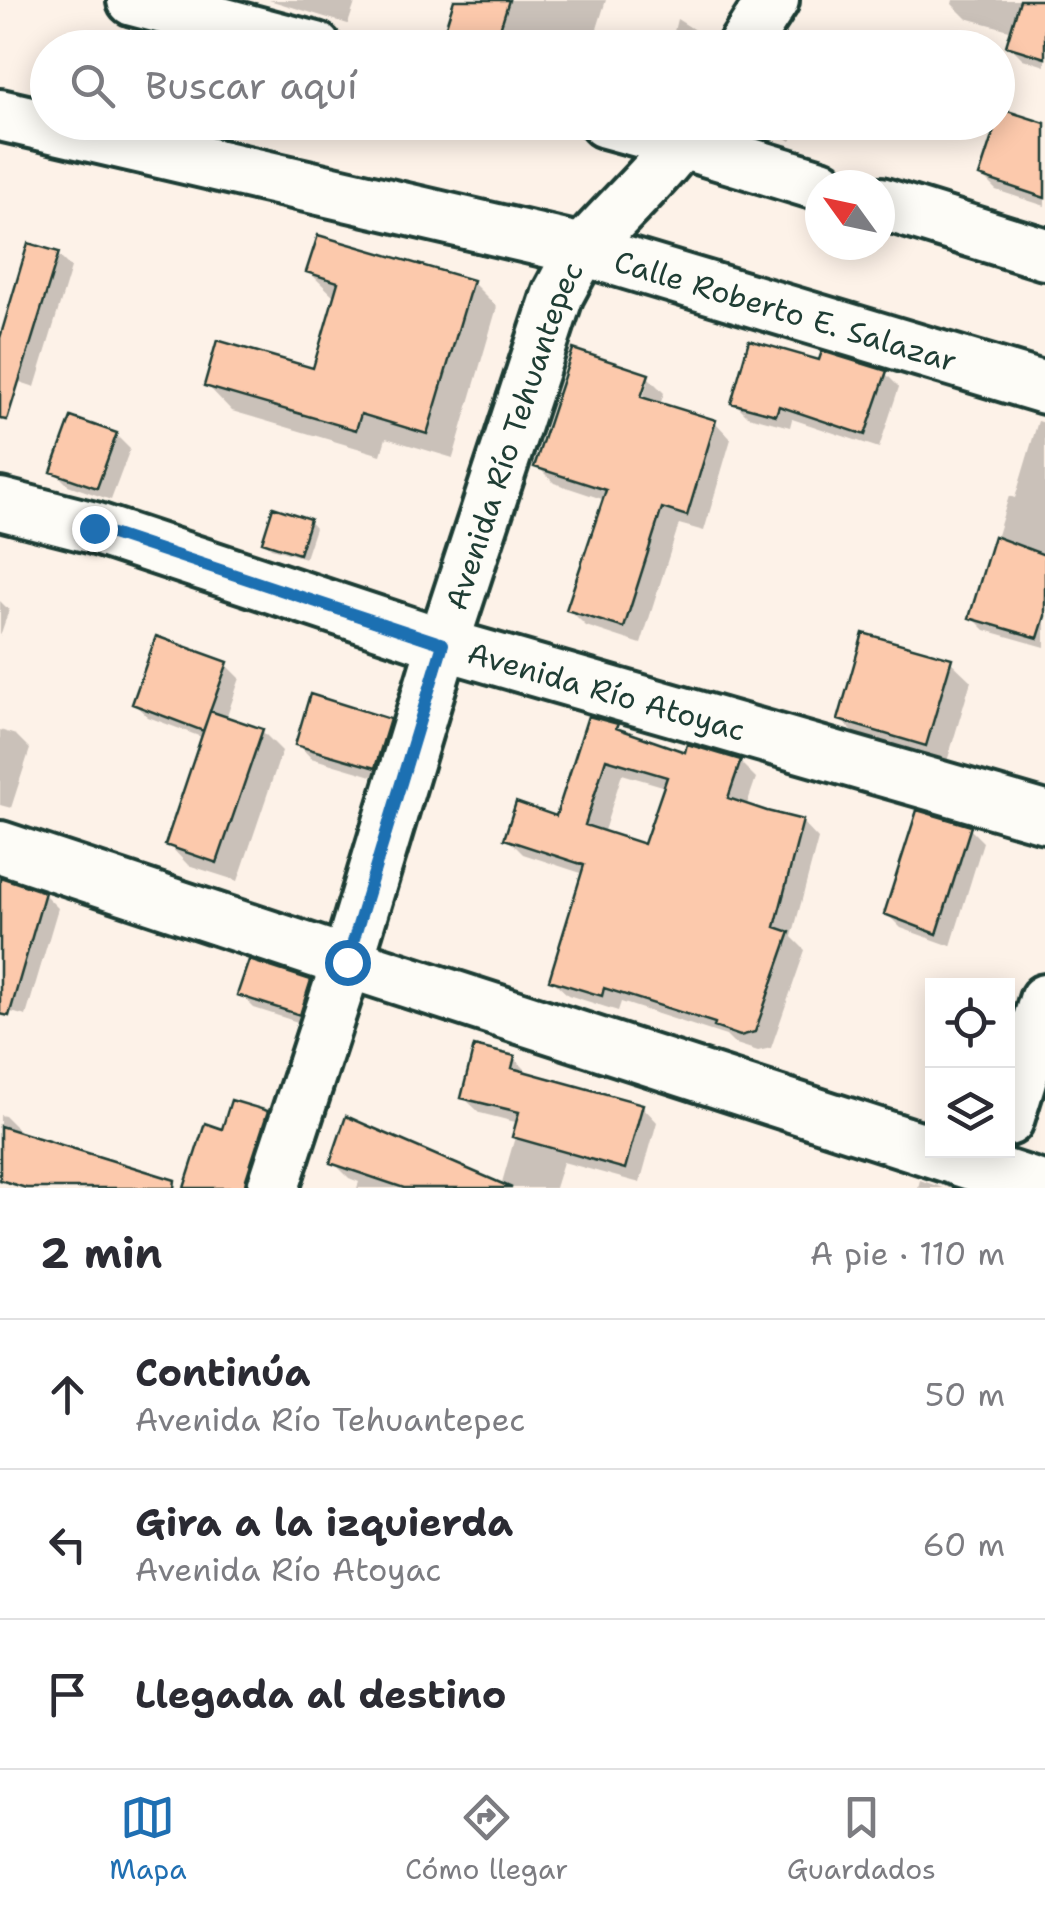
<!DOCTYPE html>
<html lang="es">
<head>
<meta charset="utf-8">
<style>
	:root { --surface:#fff; --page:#f2f2f3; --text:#2b2b33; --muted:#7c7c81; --line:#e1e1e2; --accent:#1f6fb2 }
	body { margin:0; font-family:"Shantell Sans",sans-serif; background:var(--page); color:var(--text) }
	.controls { position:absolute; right:30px; bottom:30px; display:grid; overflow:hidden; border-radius:0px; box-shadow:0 5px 25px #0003 }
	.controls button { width:90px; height:90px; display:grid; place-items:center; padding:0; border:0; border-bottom:2px solid var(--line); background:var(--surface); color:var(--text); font:50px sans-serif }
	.compass { position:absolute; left:805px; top:170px; width:90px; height:90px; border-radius:50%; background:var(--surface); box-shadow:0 5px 25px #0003; rotate:303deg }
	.stop { position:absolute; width:30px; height:30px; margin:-22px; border:8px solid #1f6fb2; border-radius:50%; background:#fff }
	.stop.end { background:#1f6fb2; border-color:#fff; box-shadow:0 2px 10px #0008 }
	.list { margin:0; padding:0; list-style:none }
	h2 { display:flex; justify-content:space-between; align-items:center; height:130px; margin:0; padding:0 40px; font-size:42px }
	h2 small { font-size:32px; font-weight:400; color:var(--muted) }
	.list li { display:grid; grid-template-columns:65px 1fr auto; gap:30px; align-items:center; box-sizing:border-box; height:150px; padding:0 40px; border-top:2px solid var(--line) }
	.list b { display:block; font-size:38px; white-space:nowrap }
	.list p { margin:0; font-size:32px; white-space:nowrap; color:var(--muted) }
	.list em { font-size:32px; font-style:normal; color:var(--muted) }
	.icon { flex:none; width:55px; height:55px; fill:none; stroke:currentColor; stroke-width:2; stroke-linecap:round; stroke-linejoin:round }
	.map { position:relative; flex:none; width:1045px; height:1188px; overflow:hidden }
	.search { position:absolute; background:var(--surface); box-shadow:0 5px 25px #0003; left:30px; right:30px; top:30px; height:110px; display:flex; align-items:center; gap:25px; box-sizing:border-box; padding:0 35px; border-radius:55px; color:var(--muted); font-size:38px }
	.sheet { height:580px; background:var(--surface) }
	nav { display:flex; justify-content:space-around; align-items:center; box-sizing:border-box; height:140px; border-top:2px solid var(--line); background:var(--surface); font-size:28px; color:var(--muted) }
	nav a { display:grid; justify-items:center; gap:5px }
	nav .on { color:var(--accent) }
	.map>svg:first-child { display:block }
	.shadow { fill:#0003; fill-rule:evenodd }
	.building { fill:#fcc9ac; stroke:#1f3d34; stroke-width:2.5; fill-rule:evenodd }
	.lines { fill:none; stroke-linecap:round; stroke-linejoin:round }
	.street-casing { stroke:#1f3d34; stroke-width:58 }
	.street { stroke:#fdfcf7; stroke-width:50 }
	.route { stroke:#1f6fb2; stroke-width:12 }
	.labels { text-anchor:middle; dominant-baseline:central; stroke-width:10; stroke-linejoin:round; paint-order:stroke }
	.street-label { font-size:30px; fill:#1f3d34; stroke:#fdfcf7 }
</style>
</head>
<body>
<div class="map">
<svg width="1045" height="1188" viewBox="0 0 1045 1188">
	<rect width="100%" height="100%" fill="#fdf2e8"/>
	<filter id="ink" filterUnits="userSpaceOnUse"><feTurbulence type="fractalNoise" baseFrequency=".01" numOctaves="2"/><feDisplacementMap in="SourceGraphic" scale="20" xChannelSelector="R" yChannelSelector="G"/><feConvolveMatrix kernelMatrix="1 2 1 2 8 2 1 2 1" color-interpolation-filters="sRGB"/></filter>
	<g filter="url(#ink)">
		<path class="shadow" d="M269,0h87l-8,24z
			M457,0h149l-15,48h-145z
			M953,0h92v66l-22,-7 -14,-14 4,-14 -47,-13 -14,-14z
			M677,19l37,23 5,6h-49z
			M784,41l11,7h-15z
			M760,122h42l-11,19z
			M1045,126v80l-49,-16 -14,-14z
			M57,254l14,14 -36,119 -24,-8 -11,-11v-18z
			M309,272l163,10 25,25 -44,151 -67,-20 -5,17 -149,-44 -25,-26 107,-14 22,-73z
			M821,363l64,10 14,14 -20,61 -87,-29 -2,8 -42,-11 -14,-14z
			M647,376l17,17 -4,12 55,17 16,17 -27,92 -25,-7 -38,120 -55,-18 -17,-17 36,-109 -51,-17 -17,-17zM643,382h5l-9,28 -4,-2z
			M1038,421l7,2v224l-60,-17 -13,-13 37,-121 6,2z
			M116,435l14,14 -19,51 -43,-15 -14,-14z
			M309,521l6,7 -10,30 -34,-10 -7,-6z
			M0,601l9,9 -9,26z
			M950,661l21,20 -25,84 -85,-25 -20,-20z
			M226,664l14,14 -14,41 36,12 20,20 -44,130 -50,-16 -20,-21 36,-106 -56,-21 -14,-13z
			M389,721l14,14 -14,46 -78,-23 -13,-14z
			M616,726l6,6 64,23 54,7 16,16 -10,29 56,15 16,17 -26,98 13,13 -34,98 -13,3 -25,-8 -7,-7 -105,-34 -3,9 -50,-16 -17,-16 33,-105 -61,-20 -16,-16 51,-19zM622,774l44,13 -21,60 -42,-13z
			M0,730l16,5 14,14 -19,59 -11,-3z
			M969,828l14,14 -32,104 -50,-18 -14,-14z
			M0,886l44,8 14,14 -32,108 -26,-7z
			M309,982l14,14 -10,31 -59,-19 -14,-14z
			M514,1058l16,16 112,32 15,16 -17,61 -77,-21 -8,26h-198l2,-6 -10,-4 -16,-16 168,24 18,-63 -39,-10 -16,-15z
			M267,1113l20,21 -18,54h-82l20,-62 17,6z
			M0,1115l5,1 14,14 -10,37 -9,-2z
			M920,1180l23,8h-25z"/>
		<path class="building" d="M454,0h55l-15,48h-55z
			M1020,0h25v58l-39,-12z
			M1001,109l44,14v75l-66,-22z
			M318,235l155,45 -46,154 -66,-20 -5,16 -152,-44 13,-46 96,28 25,-86 -32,-10z
			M28,243l31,9 -52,168 -7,-1v-81z
			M749,340l70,20 3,-9 65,20 -22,64 -86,-29 -3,9 -45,-12z
			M573,349l76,25 -8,23 75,23 -29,96 -25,-8 -38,120 -58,-18 40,-120 -72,-23z
			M71,417l46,16 -20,55 -46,-16z
			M273,507l37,12 -11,35 -37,-12z
			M994,536l51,19v61l-7,22 -69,-20z
			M863,633l89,25 -26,88 -88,-26z
			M156,636l72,26 -25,69 -71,-27z
			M310,694l80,25 -15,49 -80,-23z
			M210,711l53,18 -46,134 -52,-18z
			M588,716l30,8 -2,4 69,24 2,-8 54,16 -13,38 39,13 36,9 -28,107 15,5 -35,100 -15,4 -26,-9 1,-4 -111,-35 -2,8 -53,-16 35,-115 -80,-26 12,-37 40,14zM606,759l61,18 -23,67 -59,-19z
			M917,810l54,16 -34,108 -53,-20z
			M0,877l45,15 -36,124 -9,-2z
			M249,960l62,20 -11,35 -63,-20z
			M474,1046l41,10 -3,12 131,36 -18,65 -113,-32 7,-25 -58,-14z
			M231,1100l37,11 -22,68 -1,9h-61l21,-65 17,6z
			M346,1116l18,8 148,64h-108l-74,-25z
			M0,1126l175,54 -1,8h-148l-26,-8z"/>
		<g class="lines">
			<defs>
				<g id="street">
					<path d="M133,0l183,48"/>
					<path d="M742,48l31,-48"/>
					<path id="s1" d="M0,115l583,135 462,138"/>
					<path d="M605,122l77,21 138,42"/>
					<path d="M880,203l165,51"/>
					<path id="s2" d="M0,504l94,24 349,116 602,173"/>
					<path d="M0,847l347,115 698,226"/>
					<path d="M1008,1120l37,-120"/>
					<path id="s3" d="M273,1188l74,-226 96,-318 115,-350c9,-16 17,-34 28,-47 37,-42 79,-78 109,-125"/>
				</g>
			</defs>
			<use href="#street" class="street-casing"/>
			<use href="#street" class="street"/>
		</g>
	</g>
	<g class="lines" filter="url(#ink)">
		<path class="route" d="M94,528l349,116 -96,318"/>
	</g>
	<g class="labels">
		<g class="street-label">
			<text stroke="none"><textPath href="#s1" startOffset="810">Calle Roberto E. Salazar</textPath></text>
			<text stroke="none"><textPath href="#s3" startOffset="790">Avenida Río Tehuantepec</textPath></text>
			<text stroke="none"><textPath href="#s2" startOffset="635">Avenida Río Atoyac</textPath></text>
		</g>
	</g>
</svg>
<div class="controls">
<button><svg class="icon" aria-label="locate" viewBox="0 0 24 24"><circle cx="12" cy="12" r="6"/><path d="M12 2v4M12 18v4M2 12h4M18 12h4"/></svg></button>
<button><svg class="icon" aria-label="layers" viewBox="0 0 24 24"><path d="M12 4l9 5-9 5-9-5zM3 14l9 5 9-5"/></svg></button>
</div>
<svg class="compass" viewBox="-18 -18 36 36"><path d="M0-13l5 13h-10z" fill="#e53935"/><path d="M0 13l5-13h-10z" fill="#7c7c81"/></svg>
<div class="stop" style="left:347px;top:962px"></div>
<div class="stop end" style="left:94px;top:528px"></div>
<div class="search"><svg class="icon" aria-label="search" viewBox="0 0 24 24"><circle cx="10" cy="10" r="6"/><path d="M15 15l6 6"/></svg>Buscar aquí</div>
</div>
<section class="sheet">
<h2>2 min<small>A pie · 110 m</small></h2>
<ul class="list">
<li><svg class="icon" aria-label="ahead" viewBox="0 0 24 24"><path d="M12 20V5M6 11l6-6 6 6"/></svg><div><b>Continúa</b><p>Avenida Río Tehuantepec</p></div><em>50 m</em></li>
<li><svg class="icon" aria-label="left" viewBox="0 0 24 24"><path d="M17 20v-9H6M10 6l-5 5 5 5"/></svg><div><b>Gira a la izquierda</b><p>Avenida Río Atoyac</p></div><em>60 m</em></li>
<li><svg class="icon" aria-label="arrive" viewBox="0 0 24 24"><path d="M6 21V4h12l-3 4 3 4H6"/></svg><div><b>Llegada al destino</b></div></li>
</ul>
</section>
<nav>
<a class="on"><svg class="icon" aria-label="map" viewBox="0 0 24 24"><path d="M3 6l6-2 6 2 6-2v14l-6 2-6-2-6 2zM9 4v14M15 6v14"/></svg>Mapa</a>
<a><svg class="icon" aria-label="directions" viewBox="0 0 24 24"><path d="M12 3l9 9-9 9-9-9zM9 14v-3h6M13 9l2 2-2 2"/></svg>Cómo llegar</a>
<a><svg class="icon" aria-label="saved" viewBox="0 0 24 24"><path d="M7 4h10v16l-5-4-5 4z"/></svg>Guardados</a>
</nav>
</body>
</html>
